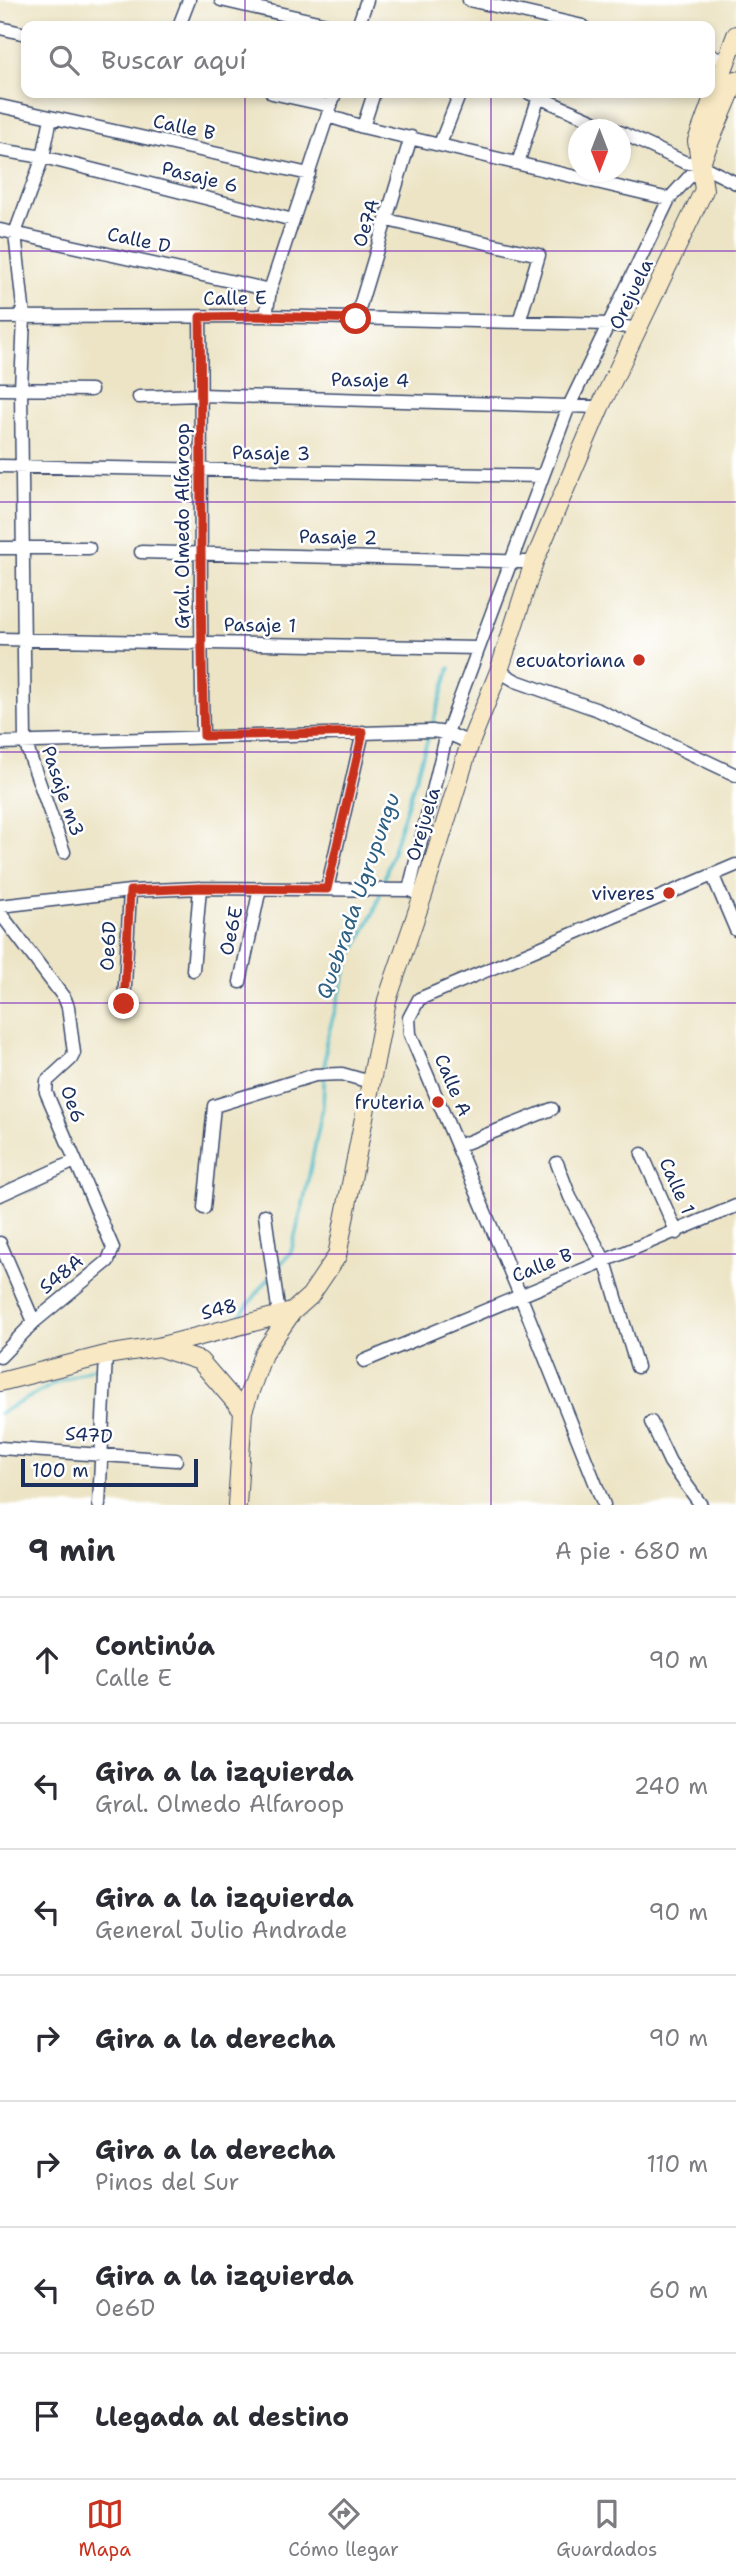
<!DOCTYPE html>
<html lang="es">
<head>
<meta charset="utf-8">
<style>
	:root { --surface:#fff; --page:#f7f7f7; --text:#2b2b33; --muted:#7c7c81; --line:#e1e1e2; --accent:#c8321e }
	body { margin:0; font-family:"Shantell Sans",sans-serif; background:var(--page); color:var(--text) }
	.compass { position:absolute; left:568px; top:119px; width:63px; height:63px; border-radius:50%; background:var(--surface); box-shadow:0 4px 10px #0003; rotate:180deg }
	.scale { position:absolute; left:21px; bottom:18px; width:177px; box-sizing:border-box; padding-left:7px; border:4px solid #1b2f5e; border-top:0; font-size:19px; line-height:24px; white-space:nowrap; color:#1b2f5e; -webkit-text-stroke:5px #fff; paint-order:stroke }
	.stop { position:absolute; width:21px; height:21px; margin:-16px; border:5px solid #c8321e; border-radius:50%; background:#fff }
	.stop.end { background:#c8321e; border-color:#fff; box-shadow:0 2px 7px #0008 }
	.list { margin:0; padding:0; list-style:none }
	h2 { display:flex; justify-content:space-between; align-items:center; height:91px; margin:0; padding:0 28px; font-size:30px }
	h2 small { font-size:23px; font-weight:400; color:var(--muted) }
	.list li { display:grid; grid-template-columns:46px 1fr auto; gap:21px; align-items:center; box-sizing:border-box; height:126px; padding:0 28px; border-top:2px solid var(--line) }
	.list b { display:block; font-size:26px; white-space:nowrap }
	.list p { margin:0; font-size:23px; white-space:nowrap; color:var(--muted) }
	.list em { font-size:23px; font-style:normal; color:var(--muted) }
	.icon { flex:none; width:38px; height:38px; fill:none; stroke:currentColor; stroke-width:2; stroke-linecap:round; stroke-linejoin:round }
	.map { position:relative; flex:none; width:736px; height:1505px; overflow:hidden }
	.search { position:absolute; background:var(--surface); box-shadow:0 4px 10px #0003; left:21px; right:21px; top:21px; height:77px; display:flex; align-items:center; gap:18px; box-sizing:border-box; padding:0 24px; border-radius:14px; color:var(--muted); font-size:26px }
	.sheet { height:973px; background:var(--surface) }
	nav { display:flex; justify-content:space-around; align-items:center; box-sizing:border-box; height:98px; border-top:2px solid var(--line); background:var(--surface); font-size:19px; color:var(--muted) }
	nav a { display:grid; justify-items:center; gap:4px }
	nav .on { color:var(--accent) }
	.map>svg:first-child { display:block }
	.lines { fill:none; stroke-linecap:round; stroke-linejoin:round }
	.stream { stroke:#4ebbc8; stroke-width:3.5 }
	.street-casing { stroke:#3a4a6d; stroke-width:15 }
	.secondary-casing { stroke:#3a4a6d; stroke-width:20 }
	.street { stroke:#fff; stroke-width:12 }
	.secondary { stroke:#f8e8c3; stroke-width:18 }
	.route { stroke:#c8321e; stroke-width:9 }
	.grid { fill:none; stroke:#7b2cbf; stroke-width:2; stroke-opacity:0.55 }
	.poi-dot { fill:#c8321e; stroke:#fff; stroke-width:2.5 }
	.labels { text-anchor:middle; dominant-baseline:central; stroke-width:5; stroke-linejoin:round; paint-order:stroke }
	.street-label { font-size:19px; fill:#1b2f5e; stroke:#fff }
	.poi-label { font-size:19px; fill:#1b2f5e; stroke:#fff; text-anchor:end }
	.water-label { font-size:21px; font-style:italic; fill:#2d6083; stroke:#fff }
</style>
</head>
<body>
<div class="map">
<svg width="736" height="1505" viewBox="0 0 736 1505">
	<rect width="100%" height="100%" fill="#fff"/>
	<filter id="ink" filterUnits="userSpaceOnUse"><feTurbulence type="fractalNoise" baseFrequency=".0143" numOctaves="2"/><feDisplacementMap in="SourceGraphic" scale="14" xChannelSelector="R" yChannelSelector="G"/><feConvolveMatrix kernelMatrix="1 2 1 2 8 2 1 2 1" color-interpolation-filters="sRGB"/></filter>
	<filter id="wash" filterUnits="userSpaceOnUse"><feTurbulence type="fractalNoise" baseFrequency=".00686" numOctaves="4" result="noise"/><feDisplacementMap in="SourceGraphic" scale="28" xChannelSelector="R" yChannelSelector="G"/><feGaussianBlur stdDeviation="1.57" result="paint"/><feColorMatrix in="noise" values="0 0 0 0 0 0 0 0 0 0 0 0 0 0 0 0 0 1.4 0 .05"/><feComposite in="paint" operator="in"/></filter>
	<g filter="url(#wash)">
		<rect width="100%" height="100%" fill="#ece4c5"/>
		<g class="lines">
			<path class="stream" d="M382,886l68,-218
				M276,1270l15,-18 13,-52 19,-94 3,-64 23,-81 25,-49 6,-18
				M237,1319l32,-41
				M0,1413l58,-31 40,-16"/>
		</g>
	</g>
	<g filter="url(#ink)">
		<g class="lines">
			<defs>
				<path id="street" d="M221,0l114,26
					M469,0l114,26
					M179,26l10,-26
					M358,26l9,-26
					M0,28l26,6
					M710,56l16,3
					M272,93l59,13
					M529,93l86,37
					M0,106l309,68
					M328,116l35,11 306,72
					M51,118l-8,39 -28,76 9,84 -3,72 4,353 39,110
					M363,127l11,-34
					M620,132l64,30 16,3 36,18
					M440,144l20,-51
					M0,150l43,7 250,63
					M518,163l22,-70
					M387,220l152,35 -20,67
					M0,230l270,60
					M266,316l4,-26 65,-197
					M0,317l266,-1 343,8 28,5
					M200,317c2,140 -1,279 3,419
					M356,319l55,-182
					M0,389l91,1
					M139,397l62,-2 399,12
					M0,466l542,10
					M0,548h89
					M141,552l393,10
					M0,639l478,9
					M499,671l17,10 82,29 138,65
					M0,743l432,-12 15,2 23,10
					M713,876l23,54
					M327,889l36,-157
					M409,890l38,-157 122,-327 100,-207 31,-34
					M0,906l130,-15 70,-3 209,2 7,3
					M0,913l65,86 3,8 6,46 -3,6 -24,22 -1,11 67,156 -5,13 -74,61 -34,35
					M193,970l7,-82
					M240,982l20,-94
					M124,1004l6,-113
					M458,1146l94,-37
					M642,1154l35,79
					M557,1163l13,34 35,64 32,106
					M0,1195l75,-34
					M204,1208l10,-102 101,-31 27,-1 28,8
					M265,1215l14,100
					M0,1243l34,79
					M364,1361l372,-155
					M651,1422l19,40 31,43
					M0,1448l176,12
					M99,1505l7,-150
					M604,1505l-84,-210 -110,-261 -1,-16 10,-19 317,-134"/>
				<path id="secondary" d="M701,162l35,-82
					M158,1347l42,14 43,50
					M0,1382l106,-27 52,-8 134,-35
					M237,1505l6,-94 20,-57 29,-42 18,-16 27,-40 50,-256 36,-105 47,-152 29,-72 35,-109 66,-155 104,-217 -7,-49 39,-106"/>
			</defs>
			<use href="#street" class="street-casing"/>
			<use href="#secondary" class="secondary-casing"/>
			<use href="#street" class="street"/>
			<use href="#secondary" class="secondary"/>
		</g>
	</g>
	<g class="lines" filter="url(#ink)">
		<path class="route" d="M124,1004l6,-113 70,-3 127,1 36,-157 -159,4c-5,-140 -2,-279 -4,-419l65,-1 91,3"/>
	</g>
	<path class="grid" d="M245,0v26M491,0v26M245,93v1412M491,93v1412M0,251h736M0,502h736M0,752h736M0,1003h736M0,1254h736"/>
	<g class="poi-dot">
		<circle cx="639" cy="660" r="7"/>
		<circle cx="669" cy="893" r="7"/>
		<circle cx="438" cy="1102" r="7"/>
	</g>
	<g class="labels">
		<g class="street-label">
			<text transform="translate(184 127) rotate(12)">Calle B</text>
			<text transform="translate(200 177) rotate(14)">Pasaje 6</text>
			<text transform="translate(366 223) rotate(-73)">Oe7A</text>
			<text transform="translate(139 240) rotate(12)">Calle D</text>
			<text transform="translate(631 294) rotate(-64)">Orejuela</text>
			<text transform="translate(235 298) rotate(-1)">Calle E</text>
			<text transform="translate(370 380) rotate(1)">Pasaje 4</text>
			<text transform="translate(271 453) rotate(1)">Pasaje 3</text>
			<text transform="translate(182 526) rotate(-90)">Gral. Olmedo Alfaroop</text>
			<text transform="translate(338 537) rotate(1)">Pasaje 2</text>
			<text transform="translate(260 625) rotate(1)">Pasaje 1</text>
			<text transform="translate(63 791) rotate(71)">Pasaje m3</text>
			<text transform="translate(423 824) rotate(-73)">Orejuela</text>
			<text transform="translate(231 931) rotate(-78)">Oe6E</text>
			<text transform="translate(108 946) rotate(-87)">Oe6D</text>
			<text transform="translate(453 1085) rotate(67)">Calle A</text>
			<text transform="translate(73 1104) rotate(70)">Oe6</text>
			<text transform="translate(677 1186) rotate(66)">Calle 1</text>
			<text transform="translate(542 1265) rotate(-22)">Calle B</text>
			<text transform="translate(61 1274) rotate(-39)">S48A</text>
			<text transform="translate(219 1309) rotate(-14)">S48</text>
			<text transform="translate(89 1435) rotate(4)">S47D</text>
		</g>
		<g class="poi-label">
			<text x="625" y="660">ecuatoriana</text>
			<text x="655" y="893">viveres</text>
			<text x="424" y="1102">fruteria</text>
		</g>
		<g class="water-label">
			<text transform="translate(358 896) rotate(-71)">Quebrada Ugrupungu</text>
		</g>
	</g>
</svg>
<svg class="compass" viewBox="-18 -18 36 36"><path d="M0-13l5 13h-10z" fill="#e53935"/><path d="M0 13l5-13h-10z" fill="#7c7c81"/></svg>
<div class="scale">100 m</div>
<div class="stop" style="left:356px;top:319px"></div>
<div class="stop end" style="left:124px;top:1004px"></div>
<div class="search"><svg class="icon" aria-label="search" viewBox="0 0 24 24"><circle cx="10" cy="10" r="6"/><path d="M15 15l6 6"/></svg>Buscar aquí</div>
</div>
<section class="sheet">
<h2>9 min<small>A pie · 680 m</small></h2>
<ul class="list">
<li><svg class="icon" aria-label="ahead" viewBox="0 0 24 24"><path d="M12 20V5M6 11l6-6 6 6"/></svg><div><b>Continúa</b><p>Calle E</p></div><em>90 m</em></li>
<li><svg class="icon" aria-label="left" viewBox="0 0 24 24"><path d="M17 20v-9H6M10 6l-5 5 5 5"/></svg><div><b>Gira a la izquierda</b><p>Gral. Olmedo Alfaroop</p></div><em>240 m</em></li>
<li><svg class="icon" aria-label="left" viewBox="0 0 24 24"><path d="M17 20v-9H6M10 6l-5 5 5 5"/></svg><div><b>Gira a la izquierda</b><p>General Julio Andrade</p></div><em>90 m</em></li>
<li><svg class="icon" aria-label="right" viewBox="0 0 24 24"><path d="M7 20v-9h11M14 6l5 5-5 5"/></svg><div><b>Gira a la derecha</b></div><em>90 m</em></li>
<li><svg class="icon" aria-label="right" viewBox="0 0 24 24"><path d="M7 20v-9h11M14 6l5 5-5 5"/></svg><div><b>Gira a la derecha</b><p>Pinos del Sur</p></div><em>110 m</em></li>
<li><svg class="icon" aria-label="left" viewBox="0 0 24 24"><path d="M17 20v-9H6M10 6l-5 5 5 5"/></svg><div><b>Gira a la izquierda</b><p>Oe6D</p></div><em>60 m</em></li>
<li><svg class="icon" aria-label="arrive" viewBox="0 0 24 24"><path d="M6 21V4h12l-3 4 3 4H6"/></svg><div><b>Llegada al destino</b></div></li>
</ul>
</section>
<nav>
<a class="on"><svg class="icon" aria-label="map" viewBox="0 0 24 24"><path d="M3 6l6-2 6 2 6-2v14l-6 2-6-2-6 2zM9 4v14M15 6v14"/></svg>Mapa</a>
<a><svg class="icon" aria-label="directions" viewBox="0 0 24 24"><path d="M12 3l9 9-9 9-9-9zM9 14v-3h6M13 9l2 2-2 2"/></svg>Cómo llegar</a>
<a><svg class="icon" aria-label="saved" viewBox="0 0 24 24"><path d="M7 4h10v16l-5-4-5 4z"/></svg>Guardados</a>
</nav>
</body>
</html>
